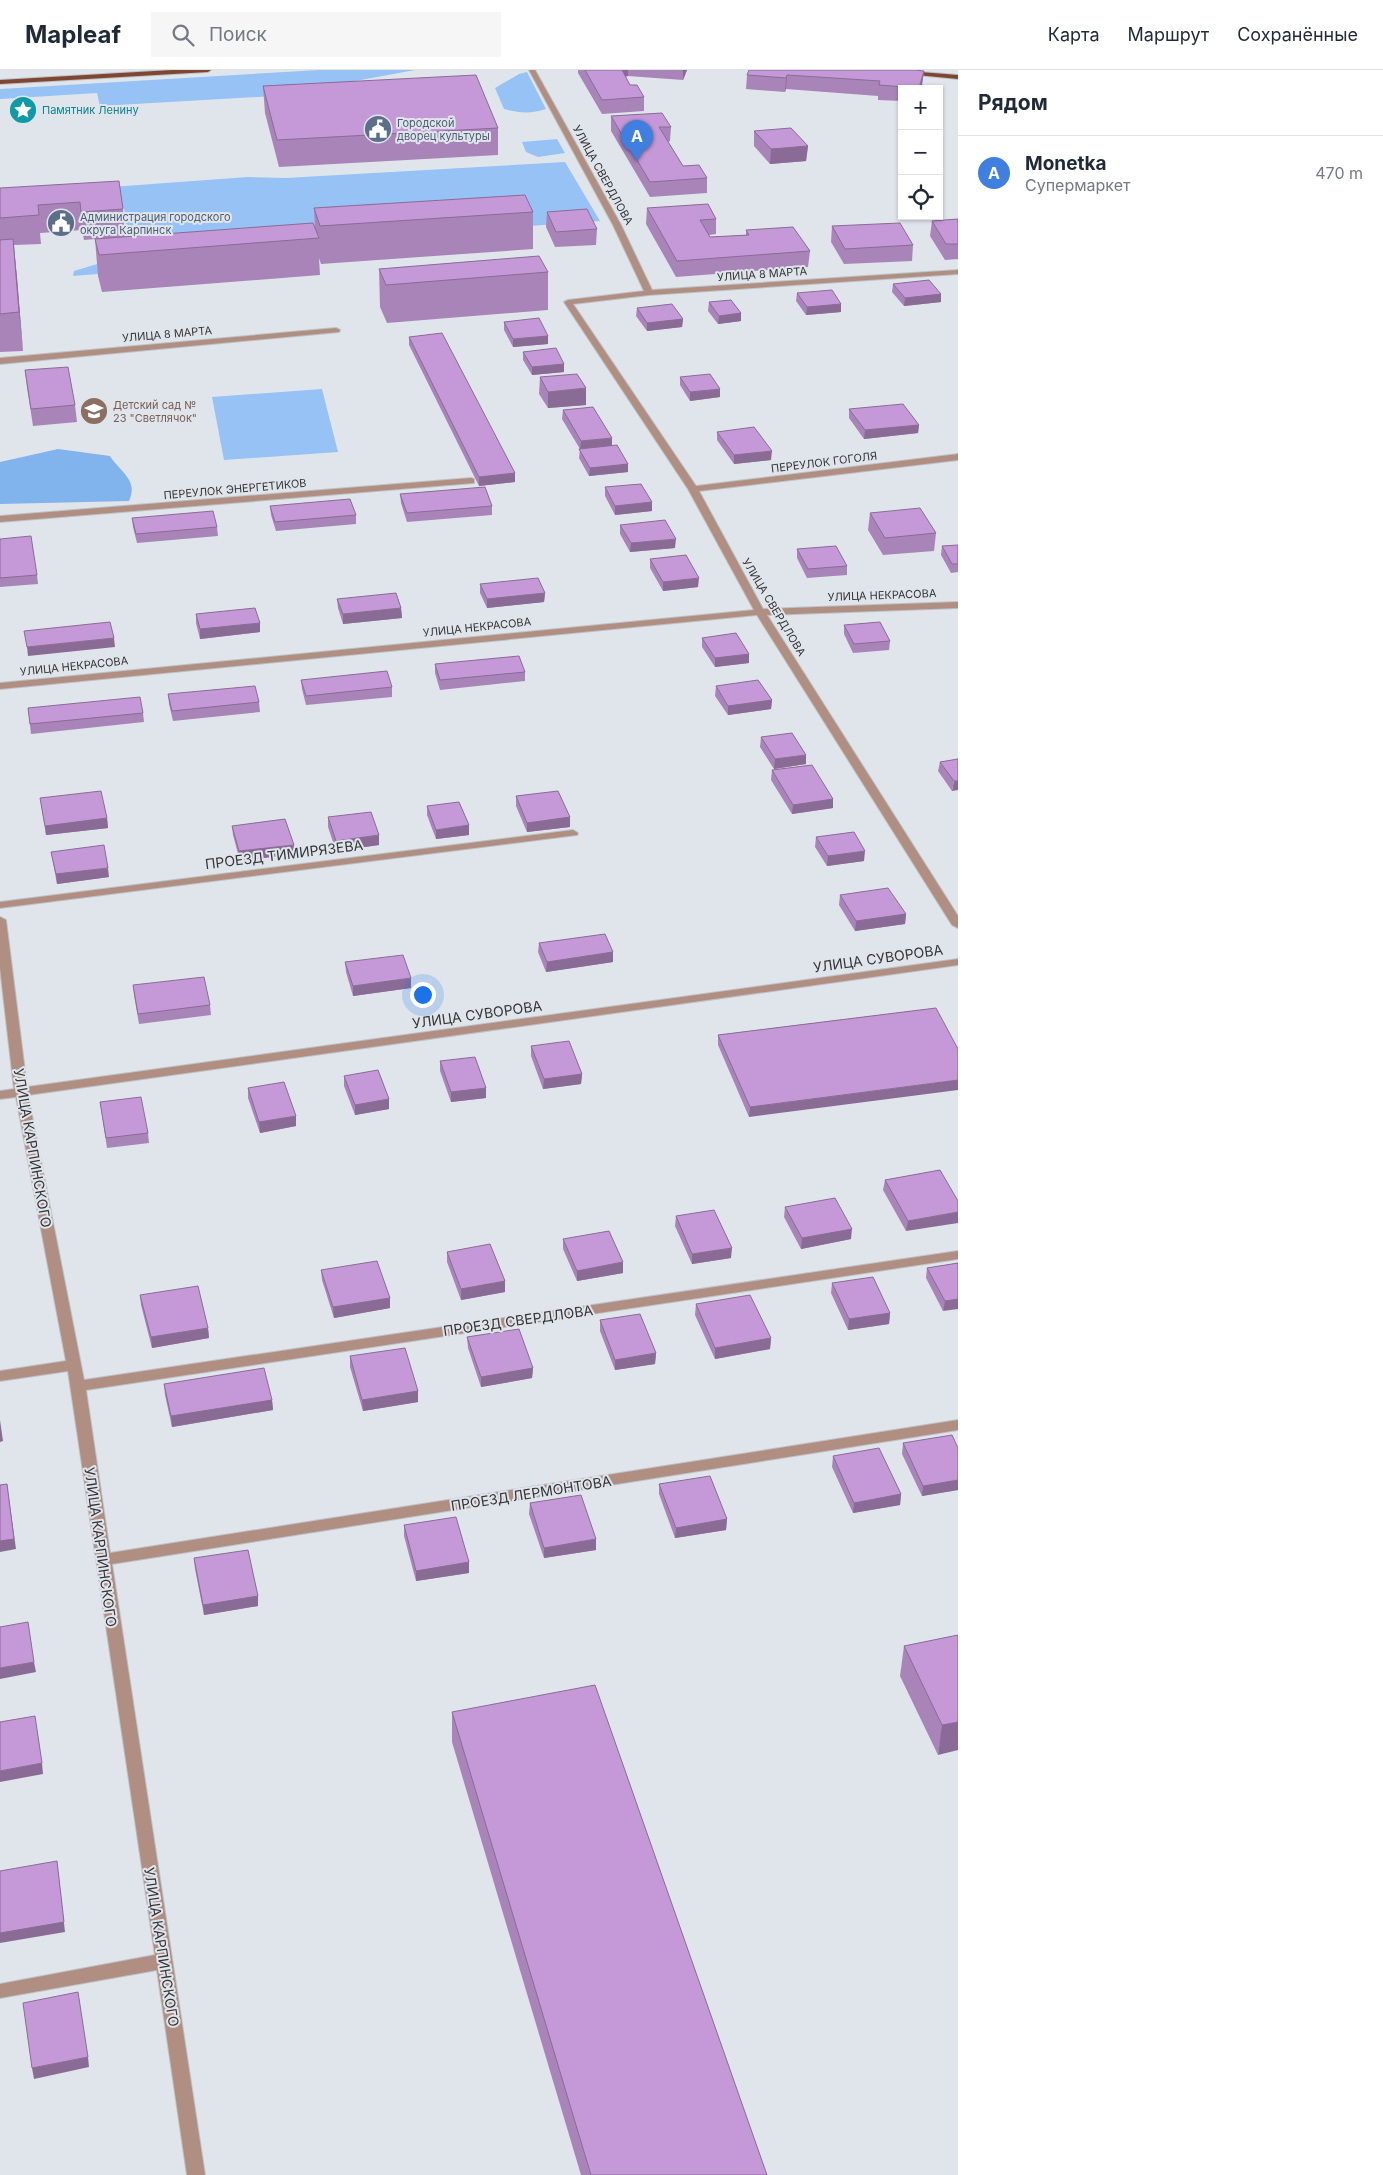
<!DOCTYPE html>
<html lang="ru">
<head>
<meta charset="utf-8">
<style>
	:root { --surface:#fff; --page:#f6f6f7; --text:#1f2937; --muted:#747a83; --line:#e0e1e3; --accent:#0f766e }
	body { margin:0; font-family:Inter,sans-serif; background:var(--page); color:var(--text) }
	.controls { position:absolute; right:15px; top:15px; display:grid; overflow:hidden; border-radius:0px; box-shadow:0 1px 4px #0004 }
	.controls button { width:45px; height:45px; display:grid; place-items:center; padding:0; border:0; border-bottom:1px solid var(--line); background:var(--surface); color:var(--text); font:25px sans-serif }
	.you { position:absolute; left:422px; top:924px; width:18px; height:18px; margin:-12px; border:4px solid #fff; border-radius:50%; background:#1a73e8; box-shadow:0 0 0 8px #1a73e833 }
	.badge { display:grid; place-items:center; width:32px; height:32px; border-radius:50%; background:var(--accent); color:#fff; font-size:16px; font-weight:700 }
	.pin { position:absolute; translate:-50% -41px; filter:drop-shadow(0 1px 2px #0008) }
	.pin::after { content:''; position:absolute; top:26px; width:18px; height:15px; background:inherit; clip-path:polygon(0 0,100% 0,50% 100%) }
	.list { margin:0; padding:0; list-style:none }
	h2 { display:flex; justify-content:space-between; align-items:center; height:65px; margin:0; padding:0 20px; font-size:21px }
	h2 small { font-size:16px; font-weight:400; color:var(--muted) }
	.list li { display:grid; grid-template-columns:32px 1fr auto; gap:15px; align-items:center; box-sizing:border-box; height:75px; padding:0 20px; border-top:1px solid var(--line) }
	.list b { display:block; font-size:19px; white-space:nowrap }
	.list p { margin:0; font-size:16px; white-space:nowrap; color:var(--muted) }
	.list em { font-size:16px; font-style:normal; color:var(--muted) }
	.icon { flex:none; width:28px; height:28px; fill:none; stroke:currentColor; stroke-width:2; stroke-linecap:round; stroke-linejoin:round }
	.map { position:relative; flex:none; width:958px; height:2105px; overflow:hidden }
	header { display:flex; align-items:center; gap:30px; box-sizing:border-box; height:70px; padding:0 25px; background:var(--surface); border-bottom:1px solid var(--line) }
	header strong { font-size:24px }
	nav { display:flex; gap:28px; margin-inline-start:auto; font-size:18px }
	.search { width:350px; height:45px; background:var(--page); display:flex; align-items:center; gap:12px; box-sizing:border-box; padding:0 18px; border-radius:0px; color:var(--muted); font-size:19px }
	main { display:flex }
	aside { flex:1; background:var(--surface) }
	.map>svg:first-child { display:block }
	.green { fill:#96c2f5 }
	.forest { fill:#81b3ec }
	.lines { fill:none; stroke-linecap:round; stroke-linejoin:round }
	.minor-casing { stroke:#bdc2c7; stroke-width:2 }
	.major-casing { stroke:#bdc2c7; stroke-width:2 }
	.minor { fill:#b08f82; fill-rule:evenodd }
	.major { fill:#7f4731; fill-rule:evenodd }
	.wall { fill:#a984b9 }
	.shaded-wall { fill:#8a6b96 }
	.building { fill:#c599d7; stroke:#8a6b96 }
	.labels { text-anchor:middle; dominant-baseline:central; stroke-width:4; stroke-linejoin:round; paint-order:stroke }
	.far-culture-label { font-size:11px; fill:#0d838f; stroke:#e0e5eb; text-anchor:start }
	.far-service-label { font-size:11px; fill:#4e5e75; stroke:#e0e5eb; text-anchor:start }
	.far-street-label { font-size:11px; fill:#333537; stroke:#e0e5eb }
	.far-education-label { font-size:11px; fill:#785e54; stroke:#e0e5eb; text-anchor:start }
	.street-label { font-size:14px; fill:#333537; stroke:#e0e5eb }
</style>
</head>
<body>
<header>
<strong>Mapleaf</strong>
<div class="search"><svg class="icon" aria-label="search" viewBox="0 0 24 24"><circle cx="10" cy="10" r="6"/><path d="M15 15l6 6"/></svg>Поиск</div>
<nav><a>Карта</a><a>Маршрут</a><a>Сохранённые</a></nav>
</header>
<main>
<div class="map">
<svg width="958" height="2105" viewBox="0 0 958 2105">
	<rect width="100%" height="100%" fill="#e0e5eb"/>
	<path class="green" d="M319,0h96l-141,26 -174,10 -3,-13 -97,6v-10z
		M527,2l19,37c-15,5 -27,4 -42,0l-9,-21 24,-14z
		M557,69l8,14 -27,4 -12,-5 -4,-10z
		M565,92l35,59 -309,22 2,15 -220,18 1,-5 56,-17 -6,-46 -52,3 -2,-21 178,-13 38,1z
		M322,319l16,63 -114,8 -12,-63z"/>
	<path class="forest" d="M58,379l52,7c10,16 29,24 19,45l-129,3v-42z"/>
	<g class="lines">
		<defs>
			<path id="minor" d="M529,0h6l86,155 31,65 306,-20v4l-309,21 -76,9 123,182 262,-32v6l-259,31 64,118 195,-7v6l-191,7 191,301v12l-6,-3 -195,-310 -757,74v-6l754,-73 -66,-121 -124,-187 4,-2 76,-9 -31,-66z
				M336,258l4,2 -1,2 -339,32v-6z
				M471,408l3,1v4l-474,39v-6z
				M573,760l5,3 -1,2 -577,73v-6z
				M0,847l6,3 21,167 931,-128v6l-930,130 56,285 874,-129v8l-872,131 24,163 848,-133v10l-846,134 93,611h-18l-30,-205 -157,28v-14l155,-29 -87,-584 -68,10v-10l66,-10 -50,-264 -16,2v-8l14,-2 -14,-121z"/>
			<path id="major" d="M172,0h39l-3,2 -208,12v-4z
				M908,1l50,4v4l-52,-5v-2z"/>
		</defs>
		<use href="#minor" class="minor-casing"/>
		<use href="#major" class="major-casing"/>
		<use href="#minor" class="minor"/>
		<use href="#major" class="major"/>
	</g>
	<path class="wall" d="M578,0h109l-4,10 -55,-4 -3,1 5,8 14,12v14l-42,3 -24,-41z
		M924,1l-3,18h-19v12l-24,-1v-4l-92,-7 -1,3 -39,-3 1,-14z
		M263,16l235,42v27l-219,12 -14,-54z
		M611,46l60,11 -1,14 -2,1 15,24 24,12v15l-57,4 -39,-66z
		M754,61l54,15 -2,15 -36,3 -16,-18z
		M0,118l123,21 2,28 190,-9 -1,-20 219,4v37l-212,15 -2,-6 1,17 -218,17 -4,-16 -3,-37 -11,1 -2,-10 -42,3 1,11 -27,1 9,106 -23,1z
		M647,138l69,11v15l-7,1 1,2 36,-2v-5l64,21 -2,16 -132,10 -30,-53z
		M547,142l50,17 -1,16 -41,2 -9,-20z
		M958,149v40l-13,1 -15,-24 2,-15z
		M832,156l81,19 -1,16 -68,3 -13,-22z
		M379,199l169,3v38l-161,13 -7,-16z
		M893,214l48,10v8l-37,4 -12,-14z
		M797,223l44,11v8l-35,3 -10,-14z
		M709,232l32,11v8l-23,3 -10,-13z
		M637,238l46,11 -1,8 -35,4 -11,-15z
		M504,252l44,14v8l-35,3 -9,-17z
		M409,267l106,136v9l-36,4 -70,-141z
		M523,282l41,12v8l-32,3 -9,-15z
		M25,300l50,35 2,17 -44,4 -6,-39z
		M540,307l46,28 -38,3 -9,-14z
		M680,307l40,20 -30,4 -10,-16z
		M849,339l70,16 -1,8 -54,6 -15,-21z
		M563,340l49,28v8l16,18v8l-39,4 -10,-18 1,-9 -18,-30z
		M717,362l54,28 -37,4 -17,-24z
		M605,417l47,15v9l-37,4 -10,-19z
		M400,424l92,12v9l-85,7 -6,-19z
		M270,436l86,9v9l-80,7 -5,-16z
		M870,443l66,20 -2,18 -51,4 -15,-25z
		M132,448l85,9 1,9 -81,7 -4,-16z
		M620,455l55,23 -45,4 -10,-18z
		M0,469l37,36 1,9 -38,3z
		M958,475v27l-7,1 -10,-18 1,-9z
		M797,479l50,17v9l-40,3 -10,-20z
		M650,489l48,28 -35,4 -13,-23z
		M480,514l65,9 -1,9 -57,6 -7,-15z
		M337,529l64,9 1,10 -59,6 -5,-16z
		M196,544l64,9v9l-60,7 -4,-16z
		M844,555l46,16 -1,9 -36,3 -9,-19z
		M702,568l47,25 -34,4 -13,-20z
		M435,594l90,8v9l-85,9 -5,-17z
		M301,610l91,7v10l-86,8 -4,-16z
		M716,616l56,14 -1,9 -43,6 -13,-19z
		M168,624l91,8 1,10 -87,9 -4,-17z
		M28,638l115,5 1,9 -113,12z
		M761,667l45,27 -32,5 -14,-22z
		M958,689l-6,32 -14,-20 2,-9z
		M772,700l61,29v9l-41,6 -21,-34z
		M516,726l54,21v10l-43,5 -11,-26z
		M40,728l67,20 1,10 -62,7z
		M427,736l42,19v10l-33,4 -9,-24z
		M328,747l51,28 -43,6 -8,-24z
		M232,756l62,28 -54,7 -7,-26z
		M816,767l48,24 -37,5 -12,-19z
		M51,782l58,25 -52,7z
		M840,825l66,19 -1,10 -50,7 -16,-26z
		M539,873l74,9v10l-67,10 -8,-20z
		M345,892l66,26 -58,8 -7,-24z
		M133,915l77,20 1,10 -72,9 -5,-29z
		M936,938l-187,109 -31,-72v-10z
		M531,976l51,28 -1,10 -38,5 -12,-33z
		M440,991l46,37 -35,4 -11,-31z
		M344,1006l45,23v10l-34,6 -11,-29z
		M248,1018l48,38 -36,7 -12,-35z
		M100,1032l48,31 1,10 -42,5z
		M940,1100l-34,61 -23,-41 2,-10z
		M785,1137l66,32 -50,10 -17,-32z
		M676,1146l55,42 -39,6 -17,-38z
		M563,1169l60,23v11l-46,8 -14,-32z
		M447,1182l58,40 -44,8 -14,-38z
		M958,1193l-15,48 -17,-33 1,-10z
		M321,1200l69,28v10l-56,10 -12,-38z
		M832,1213l58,30 -1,11 -41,6 -17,-37z
		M140,1225l68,33 1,10 -57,10 -11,-43z
		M696,1234l75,34 -1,11 -55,10 -20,-44z
		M600,1250l56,33 -1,11 -40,6 -15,-39z
		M467,1267l66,31 -1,10 -51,9 -13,-39z
		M350,1286l68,35v11l-55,9 -13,-44z
		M164,1314l108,16 1,10 -101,17 -7,-32z
		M903,1373l55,5v42l-36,6 -20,-42z
		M833,1386l68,38 -1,11 -47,8 -21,-46z
		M659,1414l68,35 -1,11 -51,8 -16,-44z
		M530,1433l66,47 -52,8 -15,-44z
		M404,1455l65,48 -53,8 -12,-45z
		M194,1488l64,38v10l-54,9 -9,-46z
		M958,1565l-20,120 -38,-79 4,-30z
		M452,1642l315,463h-186l-129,-433z"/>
	<path class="shaded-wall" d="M618,0h10v6l-10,2z
		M683,0h4l-4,10z
		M924,1l-2,14 -1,4h-2z
		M787,5l-1,14 -1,3 1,-14z
		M808,76l-2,15 -36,3 1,-15z
		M13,169l4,38 6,74 -4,-39z
		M941,224v8l-37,4 1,-8z
		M841,234v8l-35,3 1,-8z
		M741,243v8l-23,3 1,-8z
		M683,249l-1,8 -35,4v-8z
		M548,266v8l-35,3v-8z
		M564,294v8l-32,3v-8z
		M586,318v17l-38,3v-16z
		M720,319v8l-30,4v-9z
		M919,355l-1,8 -54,6 1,-9z
		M612,368v8l-32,4 1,-9z
		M772,381l-1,9 -37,4v-9z
		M628,394v8l-39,4 1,-8z
		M515,403v9l-36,4v-9z
		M652,432v9l-37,4v-9z
		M676,469l-1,9 -45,4 1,-9z
		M699,508l-1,9 -35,4v-9z
		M545,523l-1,9 -57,6v-9z
		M401,538l1,10 -59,6v-10z
		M260,553v9l-60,7v-10z
		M114,568l1,9 -87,9 -1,-9z
		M749,584v9l-34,4v-9z
		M772,630l-1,9 -43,6v-9z
		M806,685v9l-32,5 1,-10z
		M954,711h4v9l-6,1z
		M833,729v9l-41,6 1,-9z
		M570,747v10l-43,5v-9z
		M107,748l1,10 -62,7 -1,-9z
		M469,755v10l-33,4v-9z
		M379,765v10l-43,6v-10z
		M294,775v9l-54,7 -1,-10z
		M865,781l-1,10 -37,5 1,-10z
		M108,798l1,9 -52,7 -1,-10z
		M906,844l-1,10 -50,7 1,-10z
		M613,882v10l-67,10 1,-10z
		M411,908v10l-58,8v-10z
		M582,1004l-1,10 -38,5 1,-10z
		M958,1010v10l-209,27 1,-10z
		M486,1018v10l-35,4v-10z
		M389,1029v10l-34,6v-10z
		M296,1046v10l-36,7 -1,-11z
		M958,1142v11l-52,8 2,-10z
		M852,1159l-1,10 -50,10 1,-11z
		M732,1178l-1,10 -39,6v-10z
		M623,1192v11l-46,8v-10z
		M505,1211v11l-44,8v-11z
		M390,1228v10l-56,10 -1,-11z
		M958,1229v10l-15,2 2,-10z
		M890,1243l-1,11 -41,6 1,-11z
		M208,1258l1,10 -57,10 -1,-11z
		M771,1268l-1,11 -55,10v-11z
		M656,1283l-1,11 -40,6v-10z
		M533,1298l-1,10 -51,9v-10z
		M418,1321v11l-55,9 -1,-11z
		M272,1330l1,10 -101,17 -1,-11z
		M0,1350l3,21 -3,1z
		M958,1410v10l-36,6 1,-10z
		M7,1414l9,65 -16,3v-11z
		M901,1424l-1,11 -47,8 1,-10z
		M727,1449l-1,11 -51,8 1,-10z
		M596,1469v11l-52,8v-10z
		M469,1492v11l-53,8v-10z
		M258,1526v10l-54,9 -1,-10z
		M34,1592l2,10 -36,7v-11z
		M958,1652v28l-20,5 4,-30z
		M42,1693l1,11 -43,8v-11z
		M57,1791l8,71 -65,11v-10z
		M88,1987l1,10 -55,12 -2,-11z"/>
	<path class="building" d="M585,0h37l8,15h7l7,12 -42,3z
		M749,0h166l9,1 -5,17 -40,-3 1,-4 -93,-6 -1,3 -39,-3z
		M476,5l22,53 -221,12 -14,-54z
		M662,43l9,14h-12l24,39 16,-1 8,13 -57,4 -39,-66z
		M791,58l17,18 -37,3 -17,-18z
		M119,111l4,28 -42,3 -1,-10 -42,3 1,10 -39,3v-30z
		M525,125l8,17 -213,14 -6,-18z
		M708,134l8,15 -16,1 10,17 39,-2 -3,-5 47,-3 17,24 -133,10 -30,-53z
		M587,139l10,20 -41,3 -9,-20z
		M958,149v25h-12l-14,-23z
		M313,153l6,15 -220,17 -4,-16z
		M900,153l13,22 -68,4 -13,-23z
		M13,169l6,73 -19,2v-74z
		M539,186l9,16 -162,13 -7,-16z
		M929,210l12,14 -36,4 -12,-14z
		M832,220l9,14 -34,3 -10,-14z
		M731,230l10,13 -22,3 -10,-14z
		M672,234l11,15 -36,4 -10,-15z
		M539,248l9,18 -35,3 -9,-17z
		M442,263l73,140 -36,4 -70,-140z
		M556,278l8,16 -32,3 -9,-15z
		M68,297l7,38 -44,4 -6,-39z
		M577,304l9,14 -38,4 -8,-15z
		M710,304l10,15 -30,3 -10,-15z
		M903,334l16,21 -54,5 -16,-21z
		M593,337l19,31 -31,3 -18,-31z
		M754,357l18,24 -38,4 -17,-23z
		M617,375l11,19 -38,4 -11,-19z
		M641,414l11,18 -37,4 -10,-19z
		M485,417l7,19 -85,7 -7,-19z
		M350,429l6,16 -81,7 -5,-16z
		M920,438l16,25 -51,5 -15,-25z
		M213,441l4,16 -81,7 -4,-16z
		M665,450l11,19 -45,4 -11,-18z
		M31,466l6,39 -37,3v-39z
		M958,475v19h-6l-10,-18z
		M836,476l11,20 -39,3 -11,-20z
		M686,485l13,23 -36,4 -13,-23z
		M538,508l7,15 -58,6 -7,-15z
		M396,523l5,15 -58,6 -6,-15z
		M255,538l5,15 -60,6 -4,-15z
		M110,552l4,16 -87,9 -3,-16z
		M880,552l10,19 -36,3 -10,-19z
		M736,563l13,21 -34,4 -13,-20z
		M519,586l6,16 -85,8 -5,-16z
		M387,601l5,16 -86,9 -5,-16z
		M758,610l14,20 -44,6 -12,-20z
		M255,616l4,16 -87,9 -4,-17z
		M140,627l3,16 -113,11 -2,-16z
		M792,663l14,22 -31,4 -14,-22z
		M958,689v22h-4l-14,-19z
		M812,695l21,34 -40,6 -21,-35z
		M101,721l6,27 -62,8 -5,-28z
		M558,721l12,26 -43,6 -11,-27z
		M459,732l10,23 -33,5 -9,-24z
		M371,742l8,23 -43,6 -8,-24z
		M285,749l9,26 -55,6 -7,-25z
		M854,762l11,19 -37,5 -12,-19z
		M104,775l4,23 -52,6 -5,-22z
		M888,818l18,26 -50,7 -16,-26z
		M605,864l8,18 -66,10 -8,-19z
		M403,885l8,23 -58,8 -8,-24z
		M204,907l6,28 -72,9 -5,-29z
		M936,938l22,41v31l-208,27 -32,-72z
		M569,971l13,33 -38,5 -13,-33z
		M475,987l11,31 -35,4 -11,-31z
		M378,1000l11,29 -34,6 -11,-29z
		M284,1012l12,34 -37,6 -11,-34z
		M141,1027l7,36 -42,5 -6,-36z
		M940,1100l18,31v11l-50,9 -23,-41z
		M835,1128l17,31 -50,9 -17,-31z
		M714,1140l18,38 -40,6 -16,-38z
		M609,1161l14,31 -46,9 -14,-32z
		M490,1174l15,37 -44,8 -14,-37z
		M377,1191l13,37 -57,9 -12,-37z
		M958,1193v36l-13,2 -18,-33z
		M873,1207l17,36 -41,6 -17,-36z
		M198,1216l10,42 -57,9 -11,-42z
		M750,1225l21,43 -56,10 -19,-44z
		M640,1244l16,39 -41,7 -15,-40z
		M519,1259l14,39 -52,9 -14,-40z
		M405,1278l13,43 -56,9 -12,-44z
		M264,1298l8,32 -101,16 -7,-32z
		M952,1365l6,13v32l-35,6 -20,-43z
		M879,1378l22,46 -47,9 -21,-47z
		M710,1406l17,43 -51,9 -17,-44z
		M7,1414l7,55 -14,2v-56z
		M581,1425l15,44 -52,9 -14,-45z
		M456,1447l13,45 -53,9 -12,-46z
		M248,1480l10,46 -55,9 -9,-47z
		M28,1552l6,40 -34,6v-41z
		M958,1565v87l-16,3 -38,-79z
		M595,1615l172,490h-176l-139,-463z
		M35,1646l7,47 -42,8v-49z
		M57,1791l7,61 -64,11v-62z
		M78,1922l10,65 -56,11 -9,-65z"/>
	<defs>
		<symbol id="sight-disc" viewBox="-11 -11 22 22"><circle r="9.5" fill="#0f9aa8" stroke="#e0e5eb"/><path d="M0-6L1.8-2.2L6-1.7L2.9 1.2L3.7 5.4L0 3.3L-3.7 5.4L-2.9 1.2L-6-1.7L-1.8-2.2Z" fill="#fff"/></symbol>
		<symbol id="civic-disc" viewBox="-11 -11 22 22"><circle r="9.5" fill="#5c6f8a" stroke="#e0e5eb"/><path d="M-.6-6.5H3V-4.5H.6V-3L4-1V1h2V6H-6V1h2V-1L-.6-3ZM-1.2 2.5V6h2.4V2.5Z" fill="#fff"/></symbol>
		<symbol id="school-disc" viewBox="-11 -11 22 22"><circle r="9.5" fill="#8d6e63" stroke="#e0e5eb"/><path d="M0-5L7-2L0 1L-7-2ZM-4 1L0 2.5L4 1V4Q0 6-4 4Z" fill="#fff"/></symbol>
	</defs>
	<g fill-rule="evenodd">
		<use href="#sight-disc" x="7" y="24" width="32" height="32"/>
		<use href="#civic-disc" x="362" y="43" width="32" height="32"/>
		<use href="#civic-disc" x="45" y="137" width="32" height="32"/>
		<use href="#school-disc" x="78" y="325" width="32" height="32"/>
	</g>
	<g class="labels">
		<g class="far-culture-label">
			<text x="42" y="40">Памятник Ленину</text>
		</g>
		<g class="far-service-label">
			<text x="397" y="53">Городской<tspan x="397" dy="13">дворец культуры</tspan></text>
			<text x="80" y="147">Администрация городского<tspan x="80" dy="13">округа Карпинск</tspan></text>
		</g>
		<g class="far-street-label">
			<text transform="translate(603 105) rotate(61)">УЛИЦА СВЕРДЛОВА</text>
			<text transform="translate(762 204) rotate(-4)">УЛИЦА 8 МАРТА</text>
			<text transform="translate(167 264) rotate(-5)">УЛИЦА 8 МАРТА</text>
			<text transform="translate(824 392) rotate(-7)">ПЕРЕУЛОК ГОГОЛЯ</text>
			<text transform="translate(235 419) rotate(-5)">ПЕРЕУЛОК ЭНЕРГЕТИКОВ</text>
			<text transform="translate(882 525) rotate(-2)">УЛИЦА НЕКРАСОВА</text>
			<text transform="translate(774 537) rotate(59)">УЛИЦА СВЕРДЛОВА</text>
			<text transform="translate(477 557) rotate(-6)">УЛИЦА НЕКРАСОВА</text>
			<text transform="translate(74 596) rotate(-6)">УЛИЦА НЕКРАСОВА</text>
		</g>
		<g class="far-education-label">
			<text x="113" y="335">Детский сад №<tspan x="113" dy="13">23 "Светлячок"</tspan></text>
		</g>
		<g class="street-label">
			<text transform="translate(284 784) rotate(-7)">ПРОЕЗД ТИМИРЯЗЕВА</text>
			<text transform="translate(878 888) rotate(-8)">УЛИЦА СУВОРОВА</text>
			<text transform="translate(477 944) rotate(-8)">УЛИЦА СУВОРОВА</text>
			<text transform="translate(33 1078) rotate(80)">УЛИЦА КАРПИНСКОГО</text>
			<text transform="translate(518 1250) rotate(-8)">ПРОЕЗД СВЕРДЛОВА</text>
			<text transform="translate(531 1423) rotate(-9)">ПРОЕЗД ЛЕРМОНТОВА</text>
			<text transform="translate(101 1477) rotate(82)">УЛИЦА КАРПИНСКОГО</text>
			<text transform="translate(162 1877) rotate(81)">УЛИЦА КАРПИНСКОГО</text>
		</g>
	</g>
</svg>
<div class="controls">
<button>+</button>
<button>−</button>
<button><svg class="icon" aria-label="locate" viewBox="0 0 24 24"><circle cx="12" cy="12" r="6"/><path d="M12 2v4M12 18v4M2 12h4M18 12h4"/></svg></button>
</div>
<div class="you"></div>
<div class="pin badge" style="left:637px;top:91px;background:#3f7fe0">A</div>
</div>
<aside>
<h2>Рядом<small></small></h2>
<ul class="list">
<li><span class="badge" style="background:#3f7fe0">A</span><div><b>Monetka</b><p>Супермаркет</p></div><em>470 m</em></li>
</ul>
</aside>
</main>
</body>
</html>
